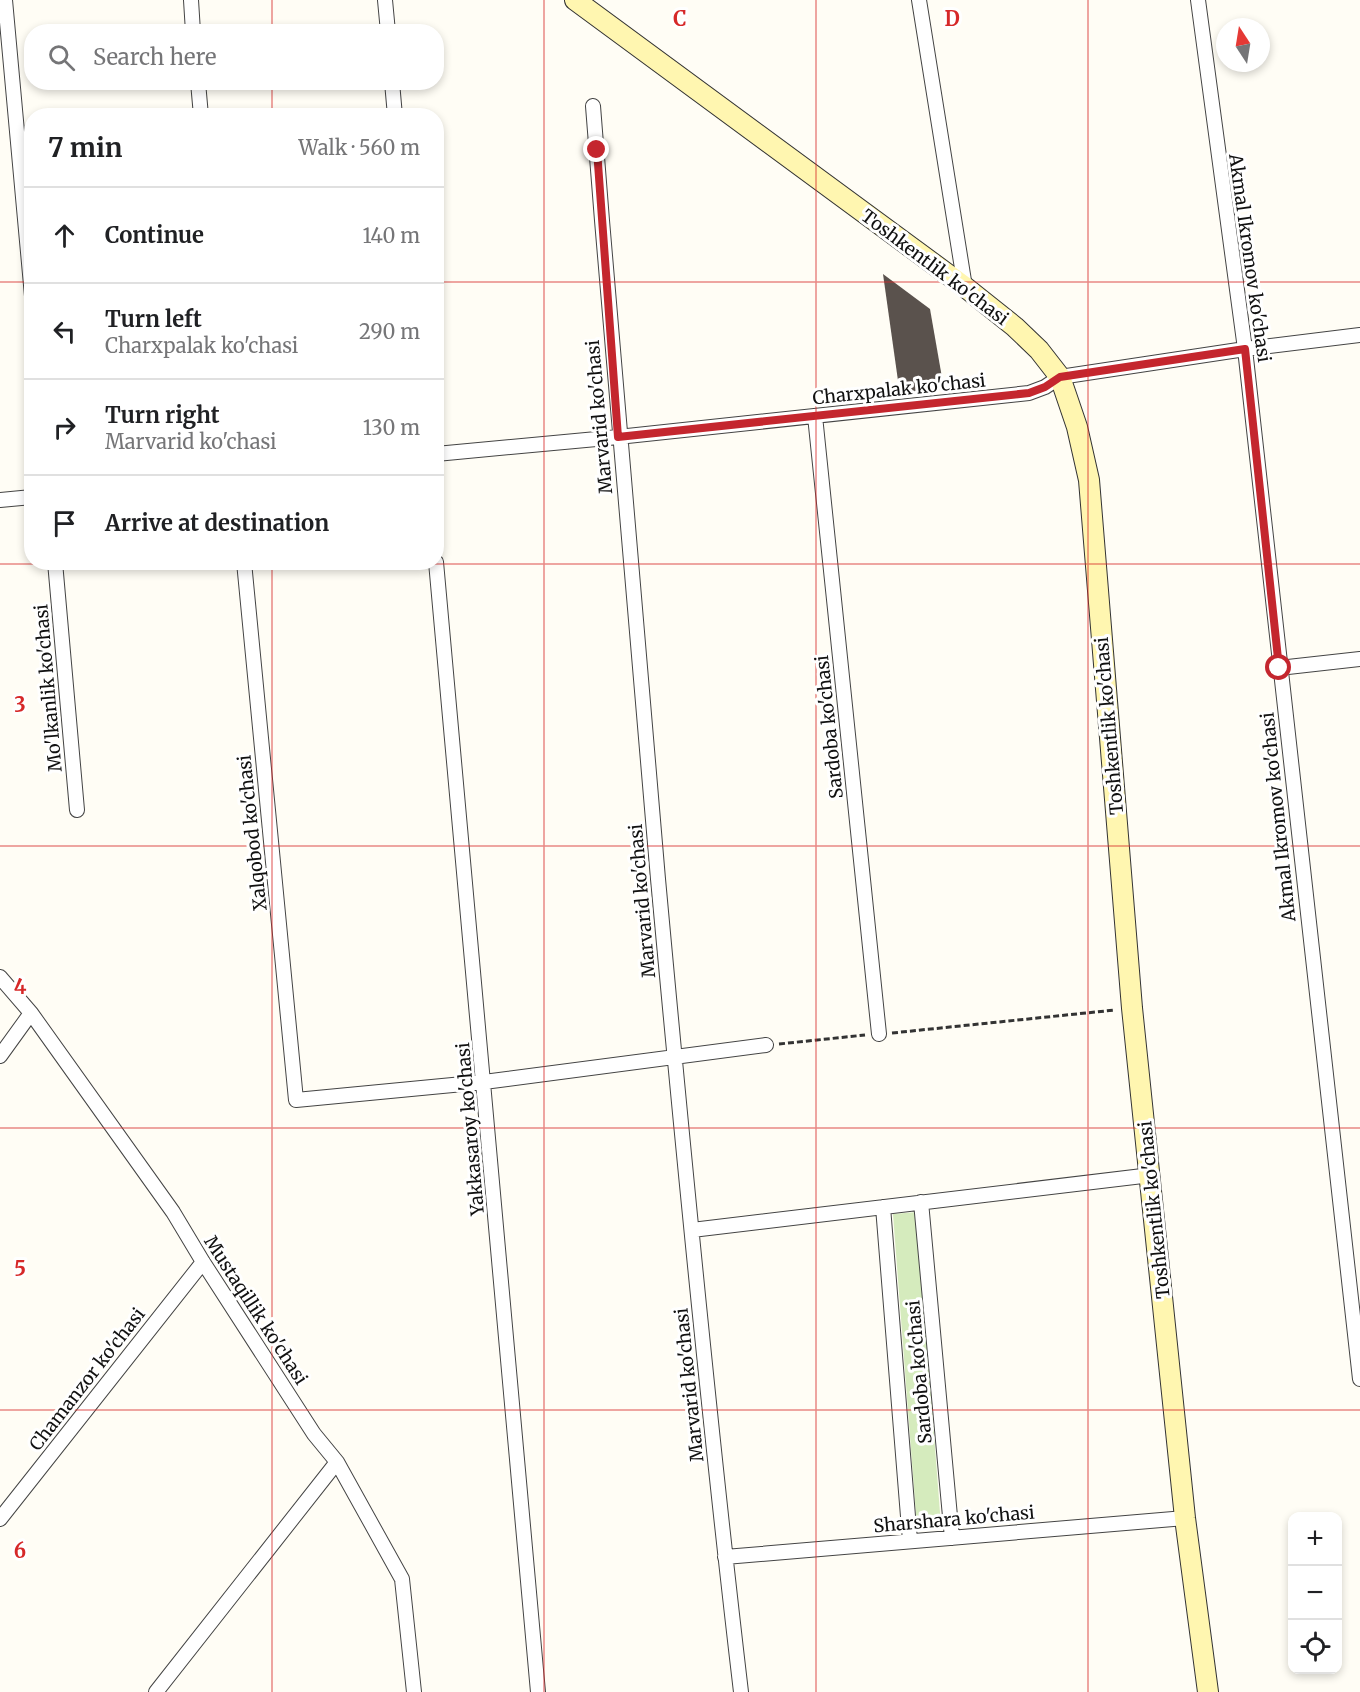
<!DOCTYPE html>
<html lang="en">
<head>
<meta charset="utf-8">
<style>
	:root { --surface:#fff; --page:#f2f2f2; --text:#202124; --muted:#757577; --line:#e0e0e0 }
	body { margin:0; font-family:Merriweather,serif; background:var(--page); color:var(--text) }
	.controls { position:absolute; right:18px; bottom:18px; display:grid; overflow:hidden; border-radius:12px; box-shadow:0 3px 9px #0003 }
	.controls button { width:54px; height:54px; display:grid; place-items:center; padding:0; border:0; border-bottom:2px solid var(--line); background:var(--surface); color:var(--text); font:30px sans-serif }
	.compass { position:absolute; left:1216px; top:18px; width:54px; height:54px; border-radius:50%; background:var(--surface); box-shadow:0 3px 9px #0003; rotate:348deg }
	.stop { position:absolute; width:18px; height:18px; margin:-14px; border:4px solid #c4262e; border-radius:50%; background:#fff }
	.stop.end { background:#c4262e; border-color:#fff; box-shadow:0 2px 6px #0008 }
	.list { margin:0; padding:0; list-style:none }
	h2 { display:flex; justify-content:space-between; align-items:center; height:78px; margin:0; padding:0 24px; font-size:26px }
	h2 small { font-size:20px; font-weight:400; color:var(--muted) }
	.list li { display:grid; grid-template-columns:39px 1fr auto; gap:18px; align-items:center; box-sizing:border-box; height:96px; padding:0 24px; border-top:2px solid var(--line) }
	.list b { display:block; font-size:22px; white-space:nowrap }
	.list p { margin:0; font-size:20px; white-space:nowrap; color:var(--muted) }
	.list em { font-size:20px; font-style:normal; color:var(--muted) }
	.icon { flex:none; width:33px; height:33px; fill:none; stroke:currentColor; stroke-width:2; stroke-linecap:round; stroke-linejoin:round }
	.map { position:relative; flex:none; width:1360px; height:1692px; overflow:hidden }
	.search { position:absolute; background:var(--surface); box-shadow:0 3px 9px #0003; left:24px; top:24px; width:420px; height:66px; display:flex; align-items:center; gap:15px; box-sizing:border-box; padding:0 21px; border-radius:24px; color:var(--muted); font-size:22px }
	.panel { position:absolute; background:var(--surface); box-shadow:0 3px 9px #0003; left:24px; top:108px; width:420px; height:462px; border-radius:24px }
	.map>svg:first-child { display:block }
	.green { fill:#d5ebbd }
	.building { fill:#5a524d }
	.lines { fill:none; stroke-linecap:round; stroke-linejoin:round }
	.minor-casing { stroke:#444; stroke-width:16 }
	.secondary-casing { stroke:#333; stroke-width:22 }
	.path { stroke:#333; stroke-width:3; stroke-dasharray:6 3; stroke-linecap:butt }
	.minor { stroke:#fff; stroke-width:14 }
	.secondary { stroke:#fff6b0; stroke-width:20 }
	.route { stroke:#c4262e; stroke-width:8 }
	.grid { fill:none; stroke:#d62828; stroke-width:1.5; stroke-opacity:0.55 }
	.labels { text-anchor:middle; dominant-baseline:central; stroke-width:6; stroke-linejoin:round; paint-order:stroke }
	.street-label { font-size:18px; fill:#111; stroke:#fff }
	.grid-label { font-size:20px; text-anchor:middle; font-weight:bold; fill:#d62828; stroke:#fff; stroke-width:6; stroke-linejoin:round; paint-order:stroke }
</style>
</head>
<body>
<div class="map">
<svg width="1360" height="1692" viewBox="0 0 1360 1692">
	<rect width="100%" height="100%" fill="#fffdf5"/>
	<path class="green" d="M917,1212l24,314 -24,2 -24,-314z"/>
	<path class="building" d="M883,274l47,35 14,80 -44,6z"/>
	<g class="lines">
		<defs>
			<path id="minor" d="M5,0l27,296
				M191,0l2,32
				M385,0l3,32
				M919,0l46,287
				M1198,0l47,349 115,1030
				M198,82l3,34
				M392,82l3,34
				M593,106c20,258 42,516 65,773 25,272 51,543 83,813
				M815,416l64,618
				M436,454l182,-17 411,-44 16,-6 15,-10 185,-28 115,-14
				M0,500l32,-3
				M55,562l22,248
				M244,562l52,538 188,-18 282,-37
				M436,562l102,1130
				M1279,668l81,-9
				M0,977l31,36 142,199 30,50 111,172 23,28 65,117 12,113
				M0,1056l31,-43
				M921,1202l31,336
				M883,1207l27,334
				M692,1230l459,-55
				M0,1519l203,-257
				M725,1557l460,-39
				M156,1692l181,-230"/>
			<path id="secondary" d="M575,0l390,287 50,40 24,23 21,27 17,50 12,53 43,528 53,510 23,174"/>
		</defs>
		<use href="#minor" class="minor-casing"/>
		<use href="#secondary" class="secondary-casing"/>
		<path class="path" d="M892,1033l223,-23
			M779,1044l86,-9"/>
		<use href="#minor" class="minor"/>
		<use href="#secondary" class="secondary"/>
	</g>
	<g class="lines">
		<path class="route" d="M597,150l21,287 411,-44 16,-6 15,-10 185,-28 34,319"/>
	</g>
	<path class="grid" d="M272,0v32M544,0v1692M816,0v1692M1088,0v1692M272,82v34M0,282h32M436,282h924M272,562v1130M0,564h1360M0,846h1360M0,1128h1360M0,1410h1360"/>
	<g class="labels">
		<g class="street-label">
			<text transform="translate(1250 258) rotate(82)">Akmal Ikromov ko'chasi</text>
			<text transform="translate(935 267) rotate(37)">Toshkentlik ko'chasi</text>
			<text transform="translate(899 389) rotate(-6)">Charxpalak ko'chasi</text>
			<text transform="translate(599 417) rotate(-95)">Marvarid ko'chasi</text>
			<text transform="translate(48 688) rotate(-95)">Mo'lkanlik ko'chasi</text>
			<text transform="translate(1109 726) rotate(-95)">Toshkentlik ko'chasi</text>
			<text transform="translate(829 727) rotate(-96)">Sardoba ko'chasi</text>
			<text transform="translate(1278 817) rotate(-96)">Akmal Ikromov ko'chasi</text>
			<text transform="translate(252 833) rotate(-96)">Xalqobod ko'chasi</text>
			<text transform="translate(642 901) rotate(-95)">Marvarid ko'chasi</text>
			<text transform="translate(470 1129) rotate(-95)">Yakkasaroy ko'chasi</text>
			<text transform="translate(1154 1210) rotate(-96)">Toshkentlik ko'chasi</text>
			<text transform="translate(256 1310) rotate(57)">Mustaqillik ko'chasi</text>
			<text transform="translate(919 1372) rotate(-95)">Sardoba ko'chasi</text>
			<text transform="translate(87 1379) rotate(-52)">Chamanzor ko'chasi</text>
			<text transform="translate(689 1385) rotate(-96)">Marvarid ko'chasi</text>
			<text transform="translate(954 1519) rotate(-5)">Sharshara ko'chasi</text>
		</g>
	</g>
	<g class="grid-label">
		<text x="680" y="26">C</text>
		<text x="952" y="26">D</text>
		<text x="20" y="712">3</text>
		<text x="20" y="994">4</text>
		<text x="20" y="1276">5</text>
		<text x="20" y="1558">6</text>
	</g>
</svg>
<div class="controls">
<button>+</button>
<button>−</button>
<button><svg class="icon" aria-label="locate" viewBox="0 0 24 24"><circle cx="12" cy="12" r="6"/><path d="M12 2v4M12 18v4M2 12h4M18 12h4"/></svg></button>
</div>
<svg class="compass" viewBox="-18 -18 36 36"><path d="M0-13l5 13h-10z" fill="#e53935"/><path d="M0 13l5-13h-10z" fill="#757577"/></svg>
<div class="stop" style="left:1279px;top:668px"></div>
<div class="stop end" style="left:597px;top:150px"></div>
<div class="search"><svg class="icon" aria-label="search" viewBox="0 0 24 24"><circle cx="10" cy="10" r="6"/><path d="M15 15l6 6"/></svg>Search here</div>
<section class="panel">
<h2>7 min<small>Walk · 560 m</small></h2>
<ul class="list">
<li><svg class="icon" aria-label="ahead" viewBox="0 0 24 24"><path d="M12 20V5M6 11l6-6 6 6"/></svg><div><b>Continue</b></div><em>140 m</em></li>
<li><svg class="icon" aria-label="left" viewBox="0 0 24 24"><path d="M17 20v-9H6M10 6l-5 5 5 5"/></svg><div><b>Turn left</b><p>Charxpalak ko'chasi</p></div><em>290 m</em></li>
<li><svg class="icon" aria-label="right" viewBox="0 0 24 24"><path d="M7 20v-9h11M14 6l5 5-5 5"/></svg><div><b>Turn right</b><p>Marvarid ko'chasi</p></div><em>130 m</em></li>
<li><svg class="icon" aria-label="arrive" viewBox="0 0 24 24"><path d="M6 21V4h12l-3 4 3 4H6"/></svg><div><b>Arrive at destination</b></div></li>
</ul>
</section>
</div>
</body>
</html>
